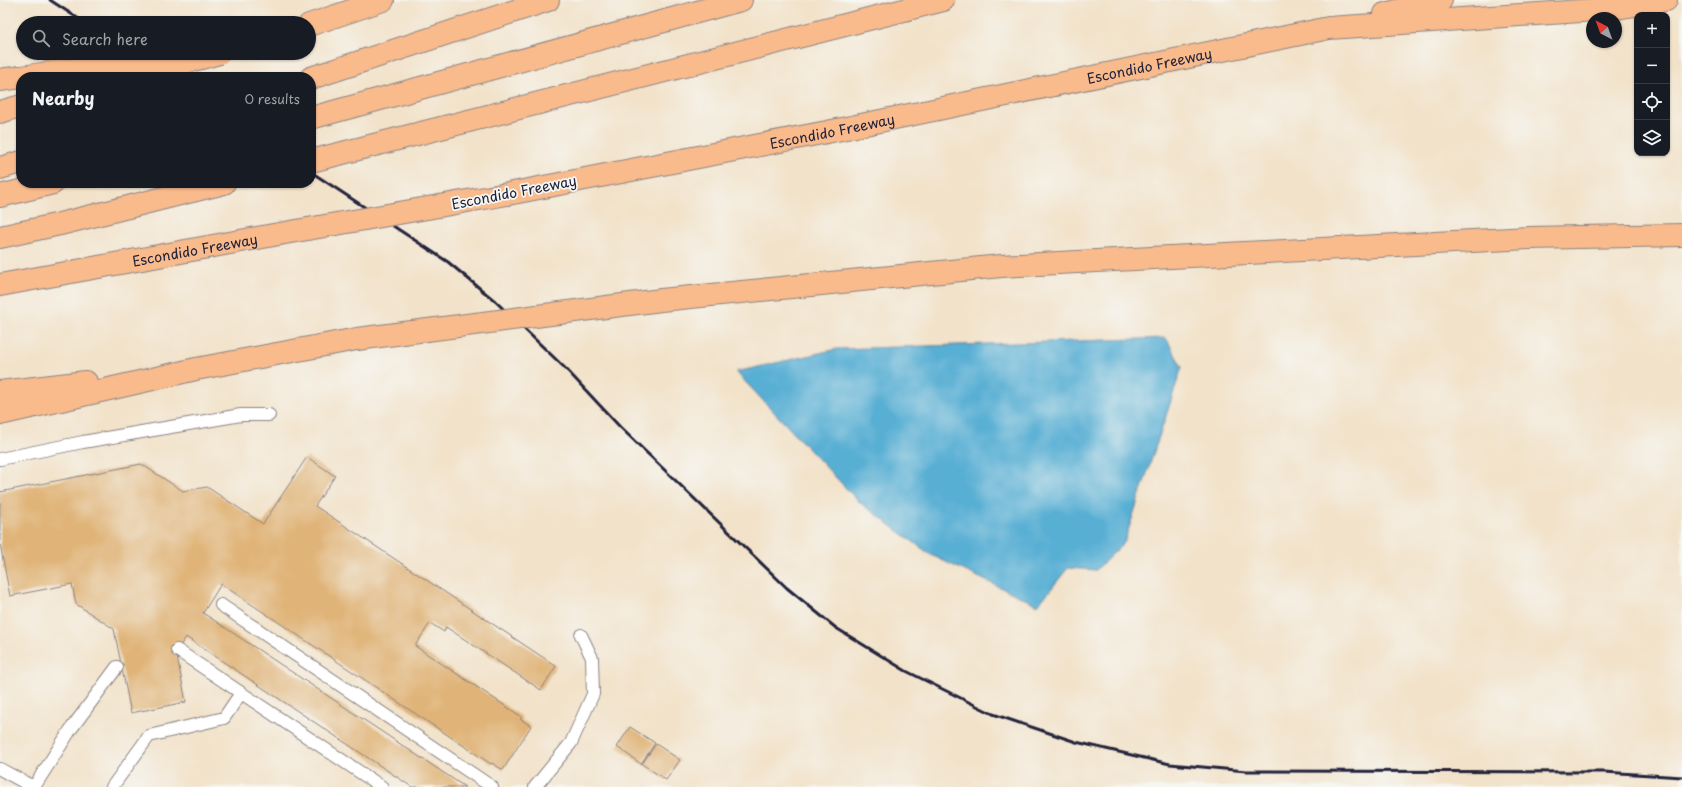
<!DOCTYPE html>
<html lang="en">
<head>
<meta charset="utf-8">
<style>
	:root { --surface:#171b24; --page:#20242c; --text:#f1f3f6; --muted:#9ea1a6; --line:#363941 }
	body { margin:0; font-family:"Playpen Sans",sans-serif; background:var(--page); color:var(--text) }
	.controls { position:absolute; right:12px; top:12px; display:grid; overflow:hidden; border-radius:8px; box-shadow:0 1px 3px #0004 }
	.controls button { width:36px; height:36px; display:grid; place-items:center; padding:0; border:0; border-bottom:1px solid var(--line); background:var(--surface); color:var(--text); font:20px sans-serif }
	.compass { position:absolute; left:1586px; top:12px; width:36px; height:36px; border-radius:50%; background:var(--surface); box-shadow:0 1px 3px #0004; rotate:319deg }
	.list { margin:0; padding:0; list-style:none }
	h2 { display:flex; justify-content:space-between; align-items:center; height:52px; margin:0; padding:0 16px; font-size:17px }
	h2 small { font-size:13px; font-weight:400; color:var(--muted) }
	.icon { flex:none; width:22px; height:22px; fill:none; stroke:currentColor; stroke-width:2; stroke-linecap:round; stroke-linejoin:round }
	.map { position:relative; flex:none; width:1682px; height:787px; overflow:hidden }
	.search { position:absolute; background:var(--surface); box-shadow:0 1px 3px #0004; left:16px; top:16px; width:300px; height:44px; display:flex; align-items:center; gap:10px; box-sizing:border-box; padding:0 14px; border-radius:22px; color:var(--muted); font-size:15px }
	.panel { position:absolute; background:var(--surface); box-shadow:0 1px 3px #0004; left:16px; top:72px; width:300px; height:116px; border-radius:16px }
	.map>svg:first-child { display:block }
	.water { fill:#58afd4; stroke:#3d6888 }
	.building { fill:#e0b478 }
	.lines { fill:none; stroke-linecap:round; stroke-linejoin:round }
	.lane-casing { stroke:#8a8282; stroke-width:14 }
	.highway-casing { stroke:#8a8282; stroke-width:24 }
	.lane { stroke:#fff; stroke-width:12 }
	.highway { stroke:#fabb8c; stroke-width:22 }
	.rail { stroke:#22223b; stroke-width:3 }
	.highway-bridge-casing { stroke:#8a8282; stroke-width:24; stroke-linecap:butt }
	.highway-bridge { stroke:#fabb8c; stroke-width:22 }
	.labels { text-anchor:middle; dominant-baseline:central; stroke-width:3.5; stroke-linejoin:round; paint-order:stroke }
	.street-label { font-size:14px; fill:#22223b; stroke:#f6f6f2 }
</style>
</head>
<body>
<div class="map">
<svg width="1682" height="787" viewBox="0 0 1682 787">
	<rect width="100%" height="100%" fill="#f6f6f2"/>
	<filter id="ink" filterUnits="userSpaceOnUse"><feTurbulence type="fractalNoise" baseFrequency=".025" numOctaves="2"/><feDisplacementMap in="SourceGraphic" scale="8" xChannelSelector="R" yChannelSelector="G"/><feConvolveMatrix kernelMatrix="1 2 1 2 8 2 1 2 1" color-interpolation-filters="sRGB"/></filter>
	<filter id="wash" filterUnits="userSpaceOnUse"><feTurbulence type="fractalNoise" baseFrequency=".012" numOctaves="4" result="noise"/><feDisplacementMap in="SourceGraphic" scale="16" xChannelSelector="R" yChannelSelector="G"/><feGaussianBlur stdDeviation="0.9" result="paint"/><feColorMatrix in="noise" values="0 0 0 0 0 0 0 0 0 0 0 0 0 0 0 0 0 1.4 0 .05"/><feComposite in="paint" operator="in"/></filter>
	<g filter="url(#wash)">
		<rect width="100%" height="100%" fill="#f2e2c9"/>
		<path class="water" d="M1166,338l16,29 -58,176 -28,27 -28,-2 -30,37 -107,-50 -72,-53 -123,-130 101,-23z"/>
		<g id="blocks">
			<path class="building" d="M307,457l28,19 -20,30 241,160 -15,24 -95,-63 -2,5 -14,-9 -15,23 107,71 -2,2 11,7 -28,44 -11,-7 -1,1 -270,-180 -18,29 262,174h-53l-226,-150 -10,15 10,50 -55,11 -17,-84 -38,-25 -4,-20 -62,12 -10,-52v-52l141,-28 42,27 24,-4 56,37z
				M630,727l25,16 -14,21 -24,-17z
				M656,744l24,16 -14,20 -24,-16z"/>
		</g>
	</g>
	<g filter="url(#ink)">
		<use href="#blocks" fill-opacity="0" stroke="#8a8282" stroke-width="1"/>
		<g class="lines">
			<defs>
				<path id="lane" d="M0,459l83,-17 158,-27h28
					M221,605l271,182
					M177,650l205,137
					M0,769l33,18
					M34,787l37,-58 46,-62
					M112,787l37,-51 75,-18 17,-25
					M535,787l36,-44 22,-49 -1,-36 -11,-23"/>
				<g id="highway">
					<path d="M1385,14l56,-14"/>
					<path d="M309,25l74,-25"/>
					<path d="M311,78l237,-78"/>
					<path d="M0,80l21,-3"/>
					<path d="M0,112l21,-6"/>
					<path d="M311,118l430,-118"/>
					<path d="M311,161l632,-161"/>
					<path d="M0,168l21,-6"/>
					<path id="s1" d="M513,193l314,-61 502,-104 281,-19 56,-9"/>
					<path d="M0,196l53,-13"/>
					<path d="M0,237l60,-13 164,-41"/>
					<path id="s2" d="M0,285l279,-51"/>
					<path d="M661,300l340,-34 528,-28 153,-3"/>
					<path d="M0,392l86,-10"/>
					<path d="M0,414l196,-45 161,-30"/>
				</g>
			</defs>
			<use href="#lane" class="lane-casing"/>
			<use href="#highway" class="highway-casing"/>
			<use href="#lane" class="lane"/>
			<use href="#highway" class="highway"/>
			<path class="rail" d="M50,0l35,23
				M131,53l36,24
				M311,172l137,90 47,39 71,68 54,58 167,161 49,40 70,43 87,43 83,28 94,22 76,7 358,1 78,5"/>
			<defs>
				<path id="highway-bridge" d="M21,77l162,-24
					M131,77l89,-24
					M279,234l234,-41
					M357,339l304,-39"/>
			</defs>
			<use href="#highway-bridge" class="highway-bridge-casing"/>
			<use href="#highway-bridge" class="highway-bridge"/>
		</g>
	</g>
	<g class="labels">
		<g class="street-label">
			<text stroke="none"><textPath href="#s1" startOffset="649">Escondido Freeway</textPath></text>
			<text stroke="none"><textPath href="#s1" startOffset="325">Escondido Freeway</textPath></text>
			<text transform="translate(514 192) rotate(-11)">Escondido Freeway</text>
			<text stroke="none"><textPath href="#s2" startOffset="198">Escondido Freeway</textPath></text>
		</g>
	</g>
</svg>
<div class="controls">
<button>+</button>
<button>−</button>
<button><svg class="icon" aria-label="locate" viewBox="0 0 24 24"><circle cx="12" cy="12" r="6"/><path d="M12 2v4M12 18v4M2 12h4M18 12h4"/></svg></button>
<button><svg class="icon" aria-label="layers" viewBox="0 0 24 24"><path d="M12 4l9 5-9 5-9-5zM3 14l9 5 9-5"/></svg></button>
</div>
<svg class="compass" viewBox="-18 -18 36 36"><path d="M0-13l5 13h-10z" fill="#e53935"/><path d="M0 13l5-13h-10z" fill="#9ea1a6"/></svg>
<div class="search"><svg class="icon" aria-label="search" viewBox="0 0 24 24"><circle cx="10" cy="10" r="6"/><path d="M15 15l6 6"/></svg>Search here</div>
<section class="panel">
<h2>Nearby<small>0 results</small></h2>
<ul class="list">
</ul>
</section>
</div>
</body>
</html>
